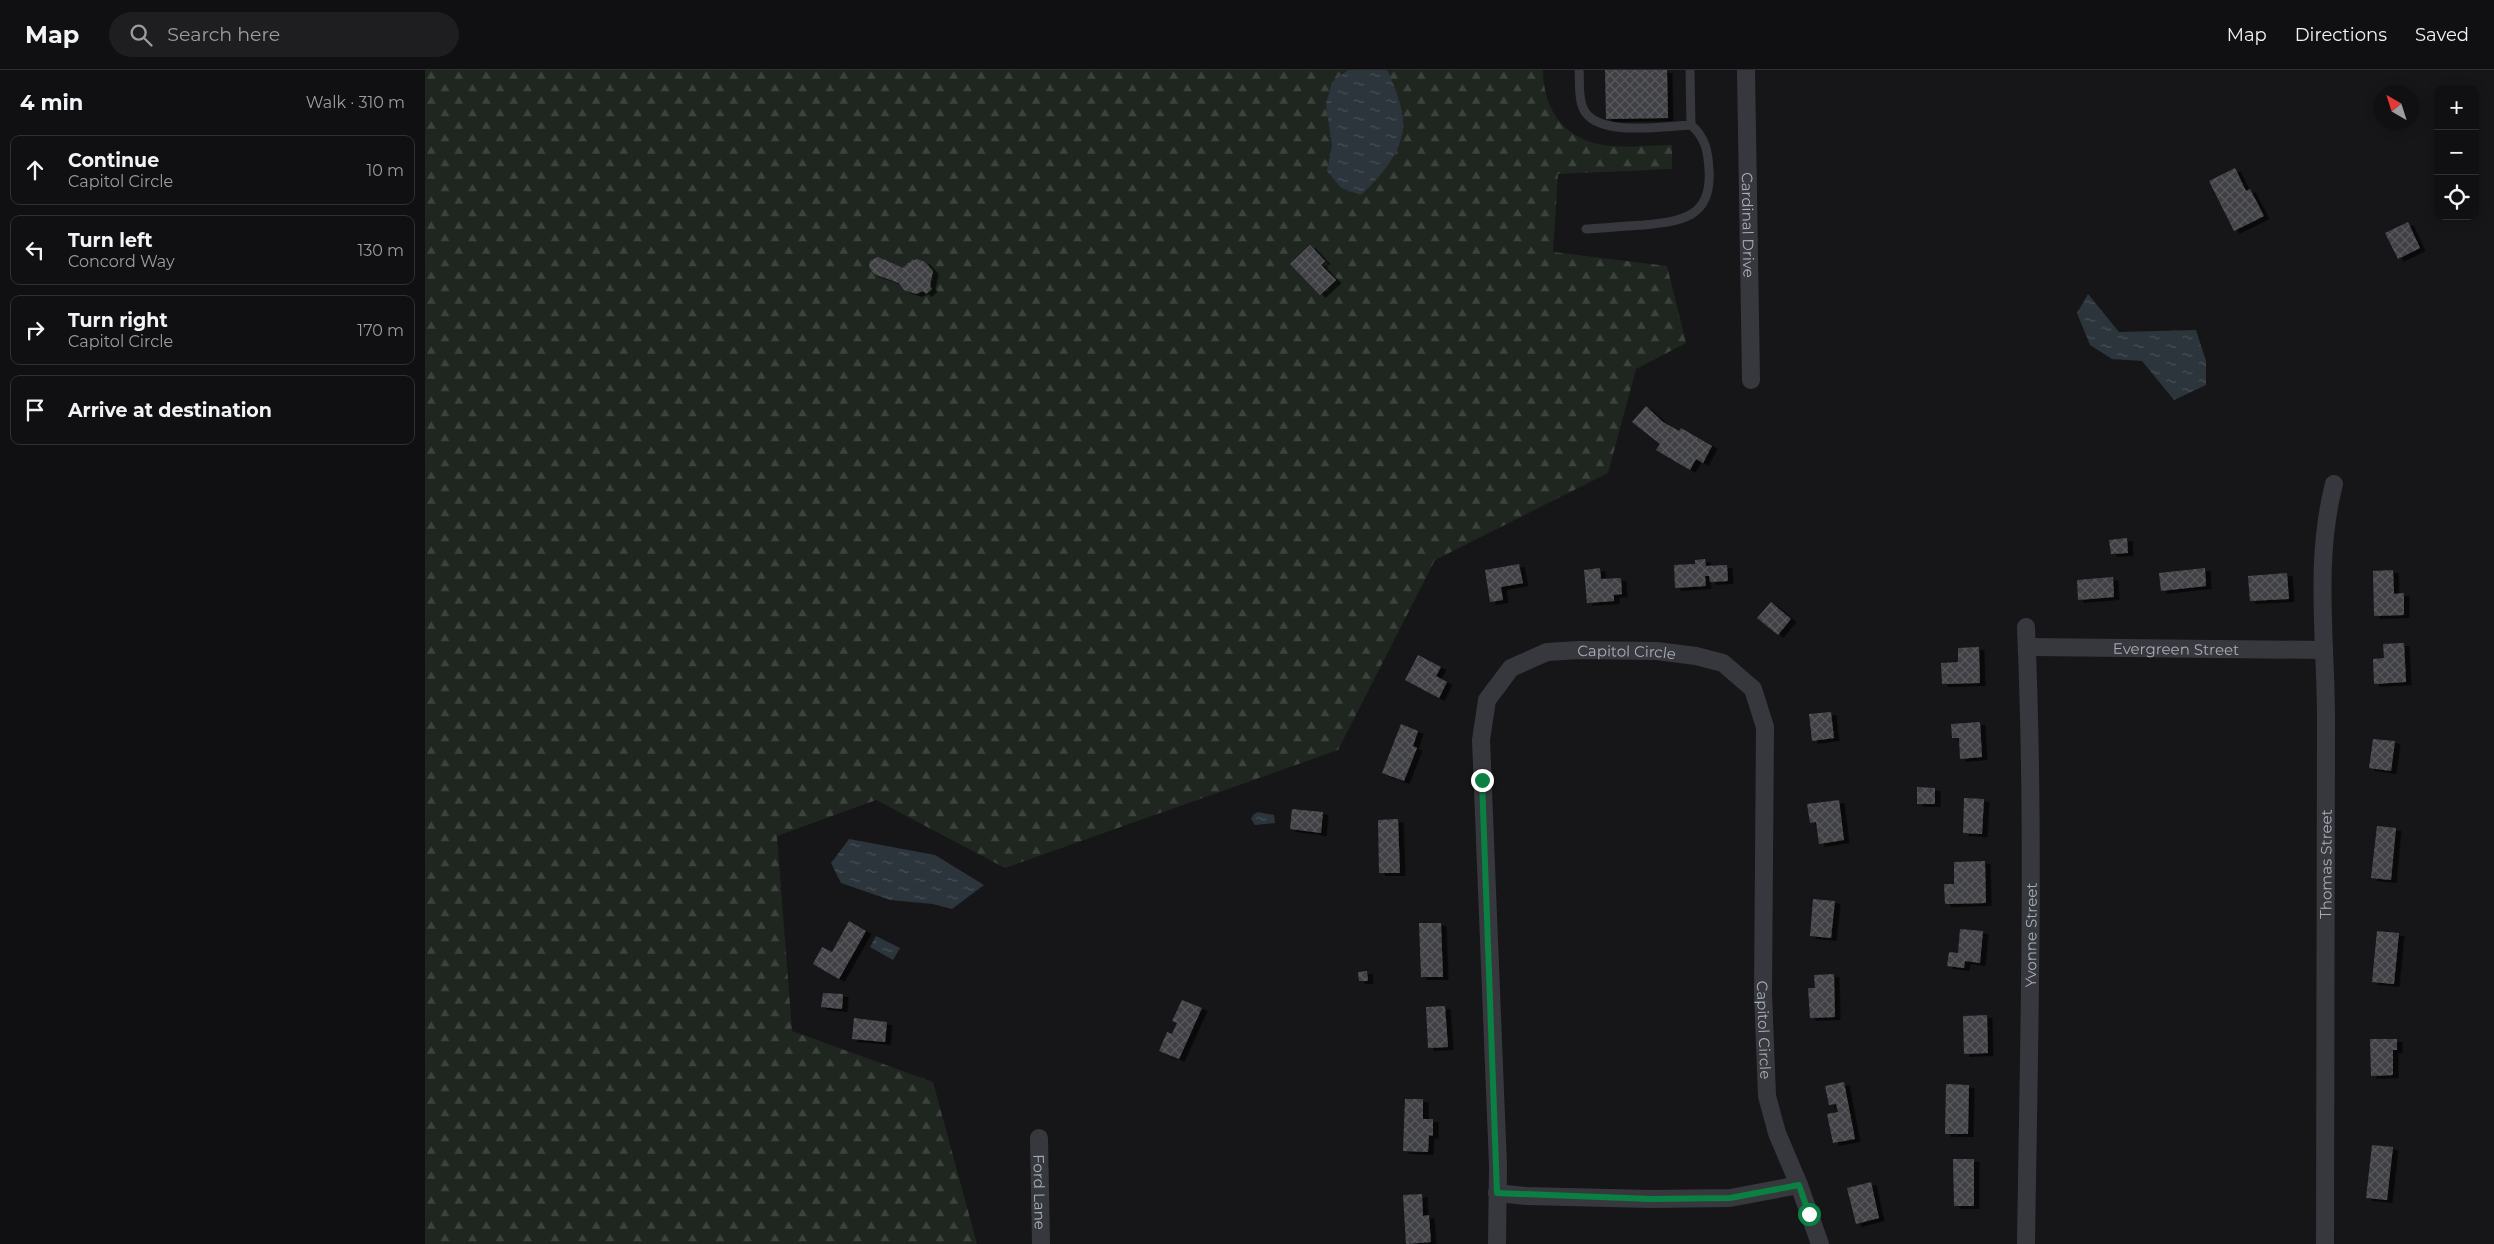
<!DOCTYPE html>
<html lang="en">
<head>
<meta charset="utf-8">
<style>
	:root { --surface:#101012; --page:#1e1e20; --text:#f1f3f6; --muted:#9c9d9f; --line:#303032 }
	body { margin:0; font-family:Montserrat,sans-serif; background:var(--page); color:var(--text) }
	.controls { position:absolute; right:15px; top:15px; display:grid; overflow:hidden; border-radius:10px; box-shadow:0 2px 12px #0003 }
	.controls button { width:45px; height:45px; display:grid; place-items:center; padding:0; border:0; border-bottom:1px solid var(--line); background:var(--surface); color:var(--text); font:25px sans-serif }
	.compass { position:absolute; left:1949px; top:15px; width:45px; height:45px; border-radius:50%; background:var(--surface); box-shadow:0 2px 12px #0003; rotate:321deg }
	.stop { position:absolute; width:15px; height:15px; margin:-11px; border:4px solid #0b8043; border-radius:50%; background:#fff }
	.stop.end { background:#0b8043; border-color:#fff; box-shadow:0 1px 5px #0008 }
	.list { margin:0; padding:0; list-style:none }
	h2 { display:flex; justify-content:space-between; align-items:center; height:65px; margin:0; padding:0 20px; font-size:21px }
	h2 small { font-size:16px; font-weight:400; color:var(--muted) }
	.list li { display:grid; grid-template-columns:32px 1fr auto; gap:15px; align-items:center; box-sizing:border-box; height:70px; margin:0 10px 10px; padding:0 10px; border:1px solid var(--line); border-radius:10px }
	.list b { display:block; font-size:19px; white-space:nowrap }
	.list p { margin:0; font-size:16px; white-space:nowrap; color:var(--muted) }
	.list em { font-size:16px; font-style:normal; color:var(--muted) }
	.icon { flex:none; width:28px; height:28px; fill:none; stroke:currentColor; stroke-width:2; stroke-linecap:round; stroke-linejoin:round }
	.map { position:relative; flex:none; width:2069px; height:1174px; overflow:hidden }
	header { display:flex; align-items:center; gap:30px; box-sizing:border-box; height:70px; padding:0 25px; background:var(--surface); border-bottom:1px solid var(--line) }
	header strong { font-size:24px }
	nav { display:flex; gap:28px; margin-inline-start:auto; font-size:18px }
	.search { width:350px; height:45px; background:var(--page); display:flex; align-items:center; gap:12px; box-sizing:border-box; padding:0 18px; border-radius:28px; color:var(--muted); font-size:19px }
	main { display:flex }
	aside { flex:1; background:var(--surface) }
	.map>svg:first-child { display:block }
	.forest { fill:url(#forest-firs) }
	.water { fill:url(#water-ripples) }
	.building { fill:url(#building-cross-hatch); filter:url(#shadow) }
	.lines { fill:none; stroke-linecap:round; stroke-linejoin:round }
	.service { stroke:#37383d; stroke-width:9 }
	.minor { stroke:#37383d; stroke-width:18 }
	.route { stroke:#0b8043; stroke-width:6 }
	.labels { text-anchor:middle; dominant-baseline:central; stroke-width:4; stroke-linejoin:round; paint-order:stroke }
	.street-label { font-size:15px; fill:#a8adb8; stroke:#111113 }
</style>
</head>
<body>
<header>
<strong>Map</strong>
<div class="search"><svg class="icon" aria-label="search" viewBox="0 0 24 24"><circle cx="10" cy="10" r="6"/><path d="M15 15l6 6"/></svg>Search here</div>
<nav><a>Map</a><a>Directions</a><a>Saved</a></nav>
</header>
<main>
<aside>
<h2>4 min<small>Walk · 310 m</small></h2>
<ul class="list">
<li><svg class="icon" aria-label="ahead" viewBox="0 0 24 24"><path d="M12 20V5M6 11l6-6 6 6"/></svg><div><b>Continue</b><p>Capitol Circle</p></div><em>10 m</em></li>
<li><svg class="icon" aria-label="left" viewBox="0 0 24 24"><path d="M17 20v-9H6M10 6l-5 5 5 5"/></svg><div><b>Turn left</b><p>Concord Way</p></div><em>130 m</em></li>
<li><svg class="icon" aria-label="right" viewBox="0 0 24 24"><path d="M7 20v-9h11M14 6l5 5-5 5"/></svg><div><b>Turn right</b><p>Capitol Circle</p></div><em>170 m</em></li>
<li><svg class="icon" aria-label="arrive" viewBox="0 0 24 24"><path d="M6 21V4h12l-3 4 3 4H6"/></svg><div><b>Arrive at destination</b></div></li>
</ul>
</aside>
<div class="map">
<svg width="2069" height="1174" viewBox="0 0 2069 1174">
	<defs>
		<pattern id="forest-firs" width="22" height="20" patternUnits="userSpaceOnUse" patternTransform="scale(1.25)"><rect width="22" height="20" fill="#1e261f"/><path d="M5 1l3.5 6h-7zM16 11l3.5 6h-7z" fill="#3c433d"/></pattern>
		<pattern id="water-ripples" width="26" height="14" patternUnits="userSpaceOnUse" patternTransform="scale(1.25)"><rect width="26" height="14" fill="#2c353c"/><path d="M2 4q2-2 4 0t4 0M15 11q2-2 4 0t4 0" fill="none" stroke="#485056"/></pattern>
		<pattern id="building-cross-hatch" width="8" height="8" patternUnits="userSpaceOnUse" patternTransform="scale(1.25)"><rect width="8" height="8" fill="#404145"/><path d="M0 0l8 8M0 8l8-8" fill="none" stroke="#595a5e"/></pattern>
		<filter id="shadow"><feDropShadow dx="5.5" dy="3" stdDeviation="0" flood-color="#0009"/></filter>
	</defs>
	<rect width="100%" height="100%" fill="#161618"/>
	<path class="forest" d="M0,0h1118c0,36 18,66 55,74 21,5 52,1 74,1v24l-114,5 -5,78 114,14 19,77 -50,26 -28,104 -173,87 -97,190 -333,118 -129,-68 -99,36 15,195 141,51 44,162h-552z"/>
	<path class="water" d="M923,0h39c8,16 18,42 16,60 -4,26 -24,48 -42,65l-20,-7 -14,-17 5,-25 -6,-42 6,-22z
		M1663,224l31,38 77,-2 10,31v24l-32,15 -32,-39 -30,-2 -22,-14 -13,-32z
		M833,742l16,3 1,8 -20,2 -4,-6 3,-5z
		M424,769l86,16 49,30 -32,24 -19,-5 -43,-4 -49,-17 -10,-20z
		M451,866l24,12 -7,12 -23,-13z"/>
	<path class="building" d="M1180,0h62l1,48 -62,1z
		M1810,98l11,23 4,-2 14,27 -30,15 -25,-50z
		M1983,152l12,26 -22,11 -13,-26z
		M885,175l15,16 -4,4 15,15 -16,15 -30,-31z
		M453,187l25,11 5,-5 9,-4 8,3 8,9 -3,15 2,3 -6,5 -3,-3 -7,3 -12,-4 -5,-7 -25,-9 -5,-7 1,-6z
		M1221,336l17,16 16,9 2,-3 31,18 -9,17 -7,-4 -6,11 -34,-20 4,-6 -28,-22z
		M1702,468l1,15 -17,1 -2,-14z
		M1280,489l1,7 21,-1 1,16 -18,1 -1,-6h-4l1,10 -31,2 -1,-23 21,-1v-4z
		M1094,494l4,19 -22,4 2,13 -13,2 -5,-32z
		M1175,498l1,11 20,-1 1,16 -8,1v6l-27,2 -3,-33z
		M1780,498l1,18 -45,5 -2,-18z
		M1968,500l1,24 10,-1v22l-30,1 -1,-45z
		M1862,503l2,26 -39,2 -2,-25z
		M1688,507l1,20 -36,3 -1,-20z
		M1346,532l20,17 -13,16 -21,-17z
		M1979,573l2,39 -32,2 -1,-25 11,-1 -1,-14z
		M1554,577l1,36 -38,1 -1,-21 17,-1v-14z
		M993,585l23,12 -5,9 11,6 -8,16 -34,-18z
		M1406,642l3,26 -22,3 -3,-27z
		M1555,652l2,35 -22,2 -1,-21h-7l-1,-14z
		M976,654l17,7 -5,15 4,2 -13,33 -22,-8z
		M1948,669l22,2 -4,30 -22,-3z
		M1492,717l18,1v16h-18z
		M1539,728l20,1 -2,35 -19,-1z
		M1414,730l5,40 -25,4 -3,-22 -6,1 -3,-19z
		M867,739l31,3 -2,21 -31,-4z
		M973,749l2,54h-21l-1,-53z
		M1952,756l19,2 -5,52 -20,-2z
		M1560,791l1,42 -41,1 -1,-20h10v-22z
		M1388,829l22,2 -4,37 -21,-2z
		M424,851l17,10 -27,48 -26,-15 9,-17 10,5z
		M994,853h22l2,54h-22z
		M1535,859l23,2 -3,32 -15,-2 -1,7 -17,-2 2,-14 9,1z
		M1952,861l22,2 -5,51 -22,-2z
		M942,901l1,10h-9l-1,-9z
		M1409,904l1,43 -25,1 -2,-30h7l-1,-13z
		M398,923l20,1 -1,15 -21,-2z
		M757,930l20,8 -23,51 -20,-8 8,-19 5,2 5,-11 -5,-2z
		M1020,936l3,41 -20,1 -2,-41z
		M1562,945l1,38 -24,1 -1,-38z
		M429,948l33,4 -2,20 -33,-3z
		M1945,969h27v11h-4v25l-22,1z
		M1419,1012l11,57 -22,4 -6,-29 11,-2 -2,-8 -7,1 -4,-19z
		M1521,1014l23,1 -1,49h-23z
		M980,1029h18v20h10v17l-4,-1 -1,17 -25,-1z
		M1947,1075l21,2 -6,53 -21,-2z
		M1528,1089h21v47h-20z
		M1446,1112l8,36 -23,6 -9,-36z
		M997,1124l1,22 6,-1 2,27 -25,2 -3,-49z"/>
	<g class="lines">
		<path class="service" d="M1154,0c1,11 -1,28 4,38 12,30 81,18 108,17l-1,-55
			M1161,159c19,-1 39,-3 58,-4 39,-4 68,-8 65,-55 -1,-18 -3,-32 -18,-45"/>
		<g class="minor">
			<path id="s1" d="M1321,0l5,310"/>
			<path id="s2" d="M1602,577l297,3"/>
			<path id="s3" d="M614,1068l2,106"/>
			<path d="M1072,1123l29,3 125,3 79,-1 69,-13"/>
			<path id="s4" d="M1072,1174l1,-78 -17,-426 6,-40 24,-32 36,-16 32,-2 78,1 39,5 27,7 30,26 12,38 -2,266 4,103 10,37 22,52 21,59"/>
			<path id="s5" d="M1601,1174c3,-206 9,-412 0,-617"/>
			<path id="s6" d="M1900,1174c1,-175 0,-349 1,-524 0,-79 -12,-159 8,-236"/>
		</g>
	</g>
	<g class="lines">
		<path class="route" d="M1057,710l15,413 154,6 79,-1 69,-13 10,29"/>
	</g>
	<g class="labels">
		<g class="street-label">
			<text stroke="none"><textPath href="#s1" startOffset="155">Cardinal Drive</textPath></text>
			<text stroke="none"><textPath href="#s2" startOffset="149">Evergreen Street</textPath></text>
			<text stroke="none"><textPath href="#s4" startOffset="704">Capitol Circle</textPath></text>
			<text stroke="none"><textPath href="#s6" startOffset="380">Thomas Street</textPath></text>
			<text stroke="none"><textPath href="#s5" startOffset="309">Yvonne Street</textPath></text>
			<text stroke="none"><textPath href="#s4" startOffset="1184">Capitol Circle</textPath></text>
			<text stroke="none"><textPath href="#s3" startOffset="54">Ford Lane</textPath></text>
		</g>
	</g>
</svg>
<div class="controls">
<button>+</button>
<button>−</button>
<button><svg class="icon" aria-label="locate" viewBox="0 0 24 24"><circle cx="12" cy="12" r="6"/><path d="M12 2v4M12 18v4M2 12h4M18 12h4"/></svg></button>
</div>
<svg class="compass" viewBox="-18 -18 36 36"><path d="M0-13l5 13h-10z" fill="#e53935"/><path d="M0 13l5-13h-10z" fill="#9c9d9f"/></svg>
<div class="stop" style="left:1384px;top:1144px"></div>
<div class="stop end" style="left:1057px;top:710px"></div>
</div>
</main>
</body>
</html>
